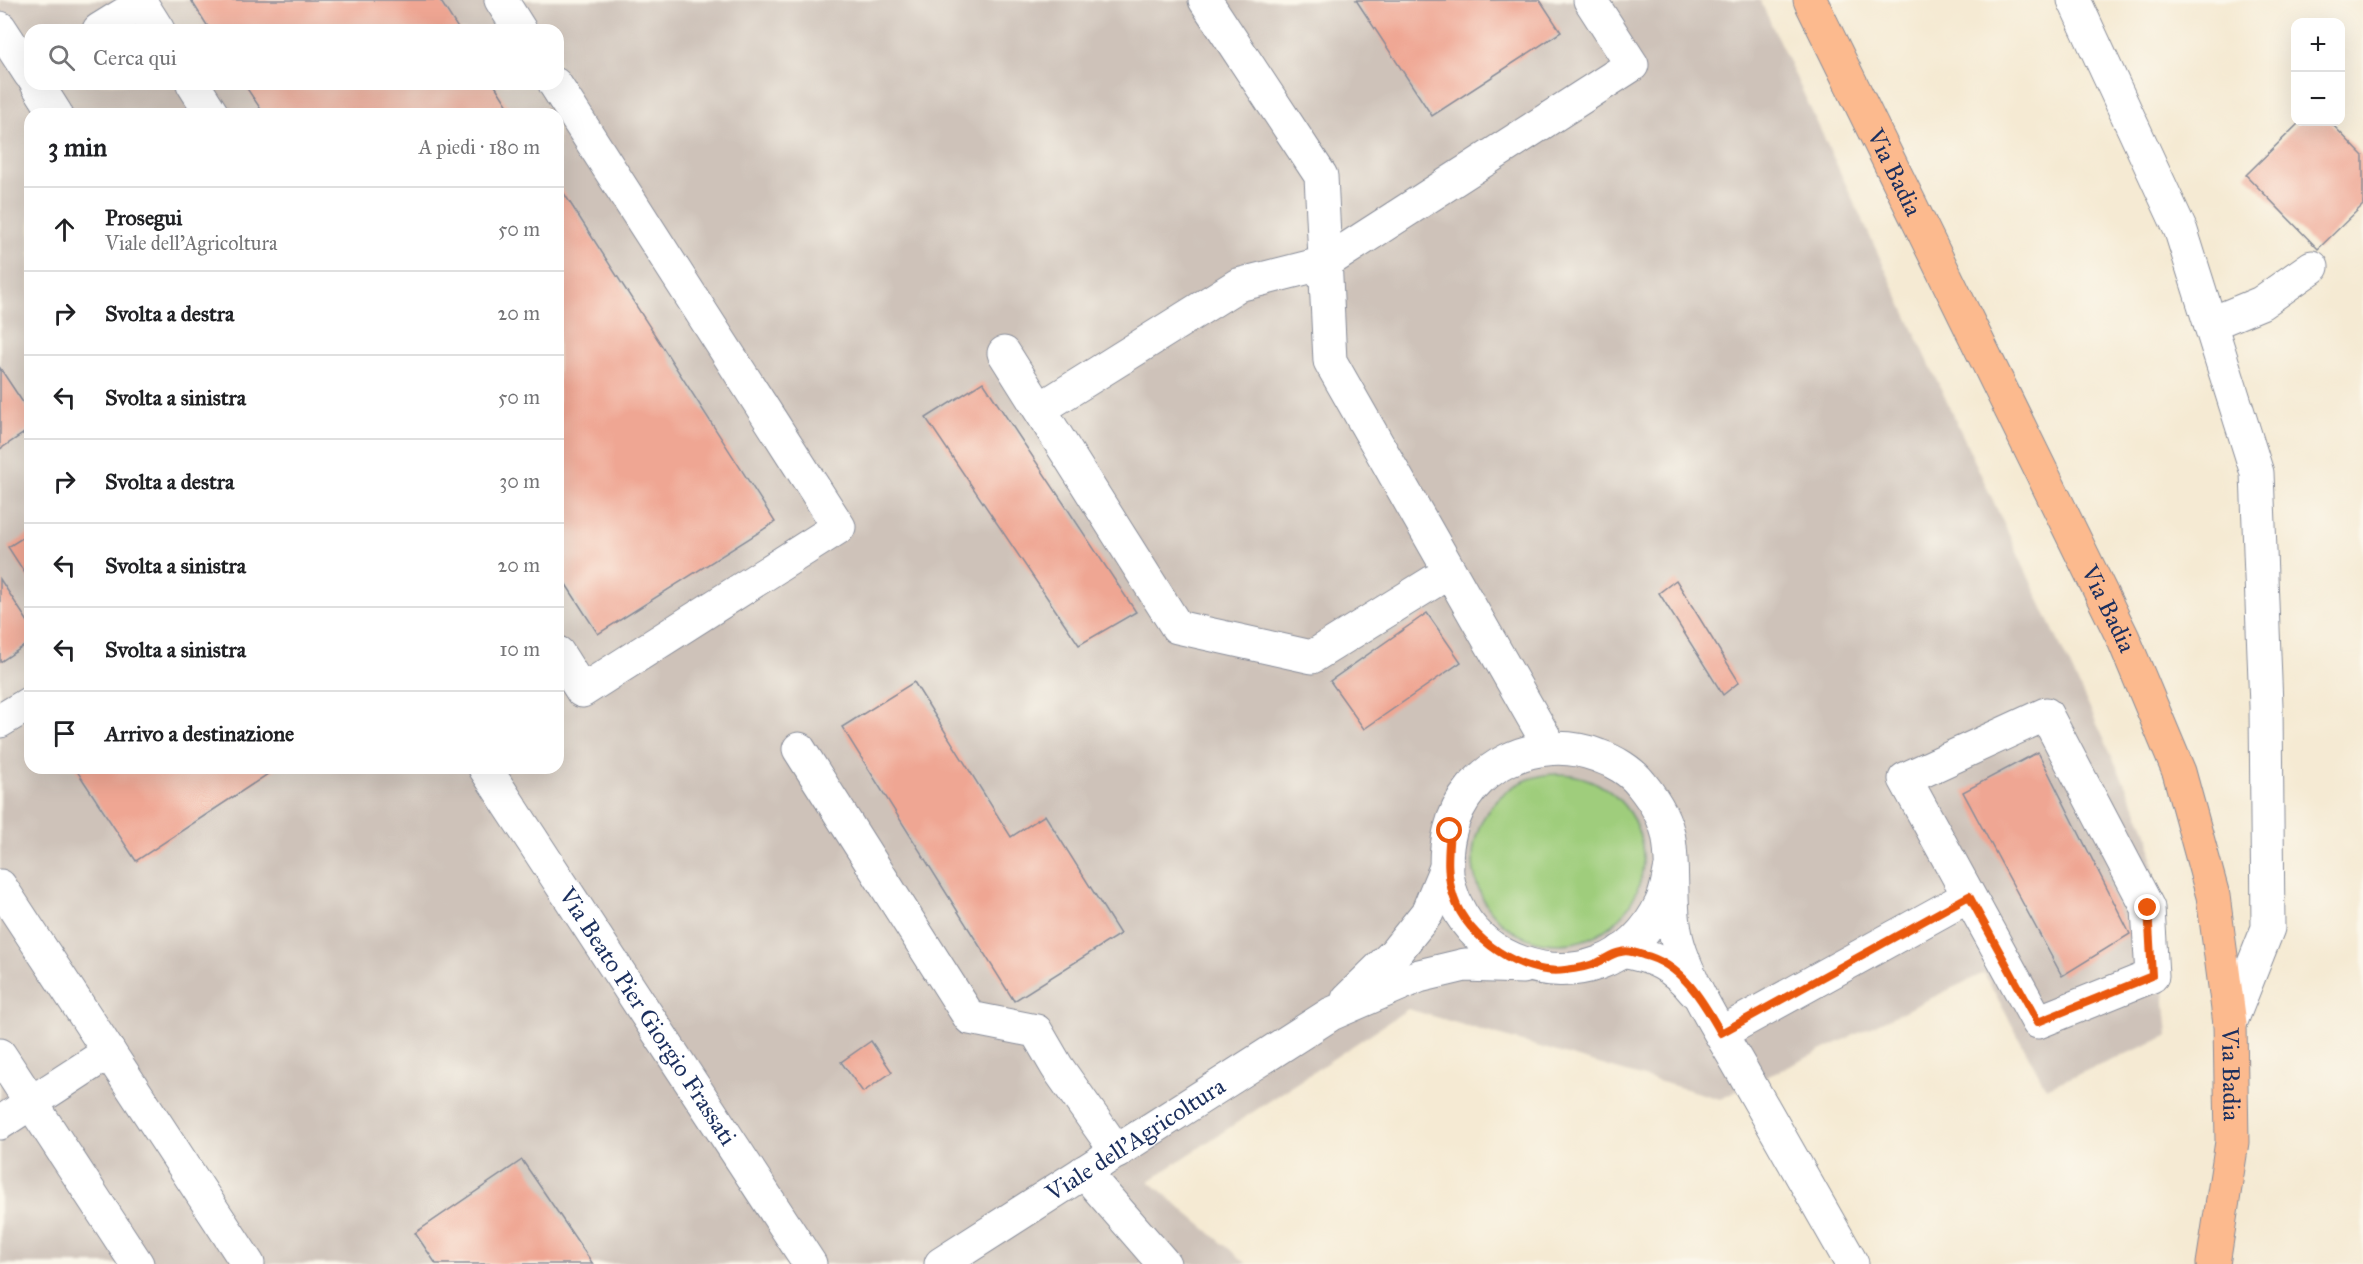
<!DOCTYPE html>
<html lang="it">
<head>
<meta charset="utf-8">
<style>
	:root { --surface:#fff; --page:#f2f2f2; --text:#202124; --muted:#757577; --line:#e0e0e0 }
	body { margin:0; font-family:"IM FELL Great Primer",serif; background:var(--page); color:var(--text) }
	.controls { position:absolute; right:18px; top:18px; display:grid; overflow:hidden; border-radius:12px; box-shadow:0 6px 24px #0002 }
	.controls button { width:54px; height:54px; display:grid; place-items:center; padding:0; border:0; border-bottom:2px solid var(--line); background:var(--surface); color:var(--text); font:30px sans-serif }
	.stop { position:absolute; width:18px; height:18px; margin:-14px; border:4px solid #ea580c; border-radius:50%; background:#fff }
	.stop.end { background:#ea580c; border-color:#fff; box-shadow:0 2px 6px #0008 }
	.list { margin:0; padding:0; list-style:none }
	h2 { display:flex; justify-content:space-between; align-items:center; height:78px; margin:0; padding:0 24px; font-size:26px }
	h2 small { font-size:20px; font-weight:400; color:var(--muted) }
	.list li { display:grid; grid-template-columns:39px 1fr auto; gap:18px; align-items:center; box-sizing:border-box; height:84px; padding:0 24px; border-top:2px solid var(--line) }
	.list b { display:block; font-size:22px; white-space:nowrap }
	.list p { margin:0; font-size:20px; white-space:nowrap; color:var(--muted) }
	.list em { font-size:20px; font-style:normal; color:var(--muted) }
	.icon { flex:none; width:33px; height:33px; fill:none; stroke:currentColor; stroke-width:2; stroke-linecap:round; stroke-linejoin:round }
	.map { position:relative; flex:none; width:2363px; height:1264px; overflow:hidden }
	.search { position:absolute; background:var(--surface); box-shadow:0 6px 24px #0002; left:24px; top:24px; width:540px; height:66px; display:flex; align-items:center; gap:15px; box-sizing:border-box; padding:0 21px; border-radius:18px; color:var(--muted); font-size:22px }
	.panel { position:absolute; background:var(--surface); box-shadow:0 6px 24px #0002; left:24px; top:108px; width:540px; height:666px; border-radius:18px }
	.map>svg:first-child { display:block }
	.industrial { fill:#cec2b9; fill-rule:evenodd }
	.green { fill:#9fcd7b; stroke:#5d7e6c; stroke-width:1.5 }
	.building { fill:#efa693 }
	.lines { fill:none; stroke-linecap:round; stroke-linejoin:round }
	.minor-casing { stroke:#888c98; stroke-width:35 }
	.major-casing { stroke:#888c98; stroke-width:35 }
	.minor { stroke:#fff; stroke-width:33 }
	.major { stroke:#fcba8e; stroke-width:33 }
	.route { stroke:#ea580c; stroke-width:8 }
	.labels { text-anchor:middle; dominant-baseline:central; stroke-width:4.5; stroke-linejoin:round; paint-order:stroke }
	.street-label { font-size:24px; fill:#1b2f5e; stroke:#fbf7ec }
</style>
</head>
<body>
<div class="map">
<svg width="2363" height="1264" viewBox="0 0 2363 1264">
	<rect width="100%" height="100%" fill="#fbf7ec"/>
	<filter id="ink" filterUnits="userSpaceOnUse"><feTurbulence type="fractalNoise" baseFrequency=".0167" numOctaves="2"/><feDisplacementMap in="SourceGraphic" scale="12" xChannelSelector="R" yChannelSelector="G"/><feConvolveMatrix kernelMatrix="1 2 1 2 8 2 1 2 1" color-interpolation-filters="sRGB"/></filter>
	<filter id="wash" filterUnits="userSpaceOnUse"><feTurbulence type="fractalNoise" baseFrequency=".008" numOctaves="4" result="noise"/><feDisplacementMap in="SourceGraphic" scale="24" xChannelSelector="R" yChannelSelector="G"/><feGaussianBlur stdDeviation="1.35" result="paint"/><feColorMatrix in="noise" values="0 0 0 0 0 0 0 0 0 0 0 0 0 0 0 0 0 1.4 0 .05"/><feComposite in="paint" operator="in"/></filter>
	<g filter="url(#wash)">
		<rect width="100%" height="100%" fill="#f5ead3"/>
		<path class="industrial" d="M0,0h1760l390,838 18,198 -122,52 -62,-115 -264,126 -312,-90 -259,172 98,83h-1247zM30,30h528v54h-528zM30,114h528v654h-528z"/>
		<path class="green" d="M1473 859a85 85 0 1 1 170 0a85 85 0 1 1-170 0Z"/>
		<g id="blocks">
			<path class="building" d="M191,0h249l19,30h-249z
				M1356,0h184l21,32 -129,84z
				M244,84h250l19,30h-249z
				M2300,122h30l33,34v49l-45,44 -72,-74z
				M558,184l217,338 -177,112 -40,-62z
				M0,368l30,45v16l-30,20z
				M983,382l153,230 -57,33 -153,-227z
				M30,533v48l-22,-34z
				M0,579l30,46v17l-30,20z
				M1676,580l63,102 -16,13 -64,-102z
				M1427,613l34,49 -97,67 -34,-48z
				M914,682l97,155 34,-22 75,119 -106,67 -172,-274z
				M2038,752l92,182 -68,42 -99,-184z
				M75,768h202l-141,93z
				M871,1041l21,31 -29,20 -22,-30z
				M522,1160l71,104h-157l-21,-31z"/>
		</g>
	</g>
	<g filter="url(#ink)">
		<use href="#blocks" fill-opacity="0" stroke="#888c98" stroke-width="1.5"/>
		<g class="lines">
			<defs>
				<g id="minor">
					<path d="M139,0l19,30"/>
					<path d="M501,0l19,30"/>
					<path d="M1205,0l116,176 9,185 220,386"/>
					<path d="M2074,0l107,231 76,242 9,233 2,222 -38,96"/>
					<path d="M0,28l30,46"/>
					<path d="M99,30l42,-26"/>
					<path d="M37,84l19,30"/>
					<path d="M193,84l19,30"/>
					<path d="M555,84l284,443 -257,164 -24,-38"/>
					<path d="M2210,324l51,-21 51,-36"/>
					<path d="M1004,353l173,274 135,30 121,-75"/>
					<path d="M1040,409l198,-124 87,-22 307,-198 -42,-65"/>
					<path d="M0,721l30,-18"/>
					<path d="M799,749l171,269 66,13 21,36 60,85"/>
					<path id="s1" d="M485,768l325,496"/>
					<path d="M1670,871c-2,10 -4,23 -9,33 -59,124 -243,56 -211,-73 16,-65 88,-99 149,-75 15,5 32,15 42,28 13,16 25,35 28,55 6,39 -2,76 12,114 15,43 41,82 63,121 36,64 72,127 108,190"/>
					<path d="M0,886l248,378"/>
					<path d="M1621,951c32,5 53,15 73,40"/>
					<path d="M1348,999l47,-46 32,-40 20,-48"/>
					<path d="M1721,1033l248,-137 69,126 114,-46 -4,-68 -102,-194 -141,65 64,117"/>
					<path d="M0,1055l137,209"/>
					<path d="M0,1123l109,-71"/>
					<path d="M1084,1172l80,92"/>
					<path id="s2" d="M941,1264l390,-250 88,-38 46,-11 58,2"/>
				</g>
				<g id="major">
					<path id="s3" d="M1810,0l313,638 56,134 34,124 17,128 2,118 -19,122"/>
				</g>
			</defs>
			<use href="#minor" class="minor-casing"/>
			<use href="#major" class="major-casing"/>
			<use href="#minor" class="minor"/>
			<use href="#major" class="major"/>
		</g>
	</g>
	<g class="lines" filter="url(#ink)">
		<path class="route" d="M1450,831c-2,23 -4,44 4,67 13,40 68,78 111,72 10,-1 22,-3 31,-7 8,-3 16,-10 25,-11 5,-2 16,1 22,3 39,9 60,46 78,78l248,-137 69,126 114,-46 -4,-68"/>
	</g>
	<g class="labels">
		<g class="street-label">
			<text stroke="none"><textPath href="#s3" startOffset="192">Via Badia</textPath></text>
			<text stroke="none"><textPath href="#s3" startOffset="678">Via Badia</textPath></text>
			<text stroke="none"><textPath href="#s1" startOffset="297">Via Beato Pier Giorgio Frassati</textPath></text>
			<text stroke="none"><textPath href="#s3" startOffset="1164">Via Badia</textPath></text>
			<text stroke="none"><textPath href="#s2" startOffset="231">Viale dell'Agricoltura</textPath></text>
		</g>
	</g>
</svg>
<div class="controls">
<button>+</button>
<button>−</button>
</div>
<div class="stop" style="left:1450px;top:831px"></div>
<div class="stop end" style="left:2148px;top:908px"></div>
<div class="search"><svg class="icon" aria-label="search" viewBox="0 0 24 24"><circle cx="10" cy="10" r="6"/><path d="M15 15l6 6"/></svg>Cerca qui</div>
<section class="panel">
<h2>3 min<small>A piedi · 180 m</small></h2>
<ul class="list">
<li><svg class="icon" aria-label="ahead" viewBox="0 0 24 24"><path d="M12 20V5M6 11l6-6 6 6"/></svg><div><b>Prosegui</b><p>Viale dell'Agricoltura</p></div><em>50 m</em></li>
<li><svg class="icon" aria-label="right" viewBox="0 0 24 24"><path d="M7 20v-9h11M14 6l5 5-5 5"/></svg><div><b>Svolta a destra</b></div><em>20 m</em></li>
<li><svg class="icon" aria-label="left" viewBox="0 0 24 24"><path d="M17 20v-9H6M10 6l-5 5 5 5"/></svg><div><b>Svolta a sinistra</b></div><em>50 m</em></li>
<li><svg class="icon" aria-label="right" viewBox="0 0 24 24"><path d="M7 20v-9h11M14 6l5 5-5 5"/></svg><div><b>Svolta a destra</b></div><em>30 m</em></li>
<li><svg class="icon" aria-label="left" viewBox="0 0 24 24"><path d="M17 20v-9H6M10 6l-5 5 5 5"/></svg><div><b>Svolta a sinistra</b></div><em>20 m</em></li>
<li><svg class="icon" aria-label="left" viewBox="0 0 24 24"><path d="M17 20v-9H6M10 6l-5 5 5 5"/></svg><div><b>Svolta a sinistra</b></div><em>10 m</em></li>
<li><svg class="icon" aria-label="arrive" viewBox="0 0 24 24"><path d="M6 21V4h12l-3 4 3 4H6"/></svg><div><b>Arrivo a destinazione</b></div></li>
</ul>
</section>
</div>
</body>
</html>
